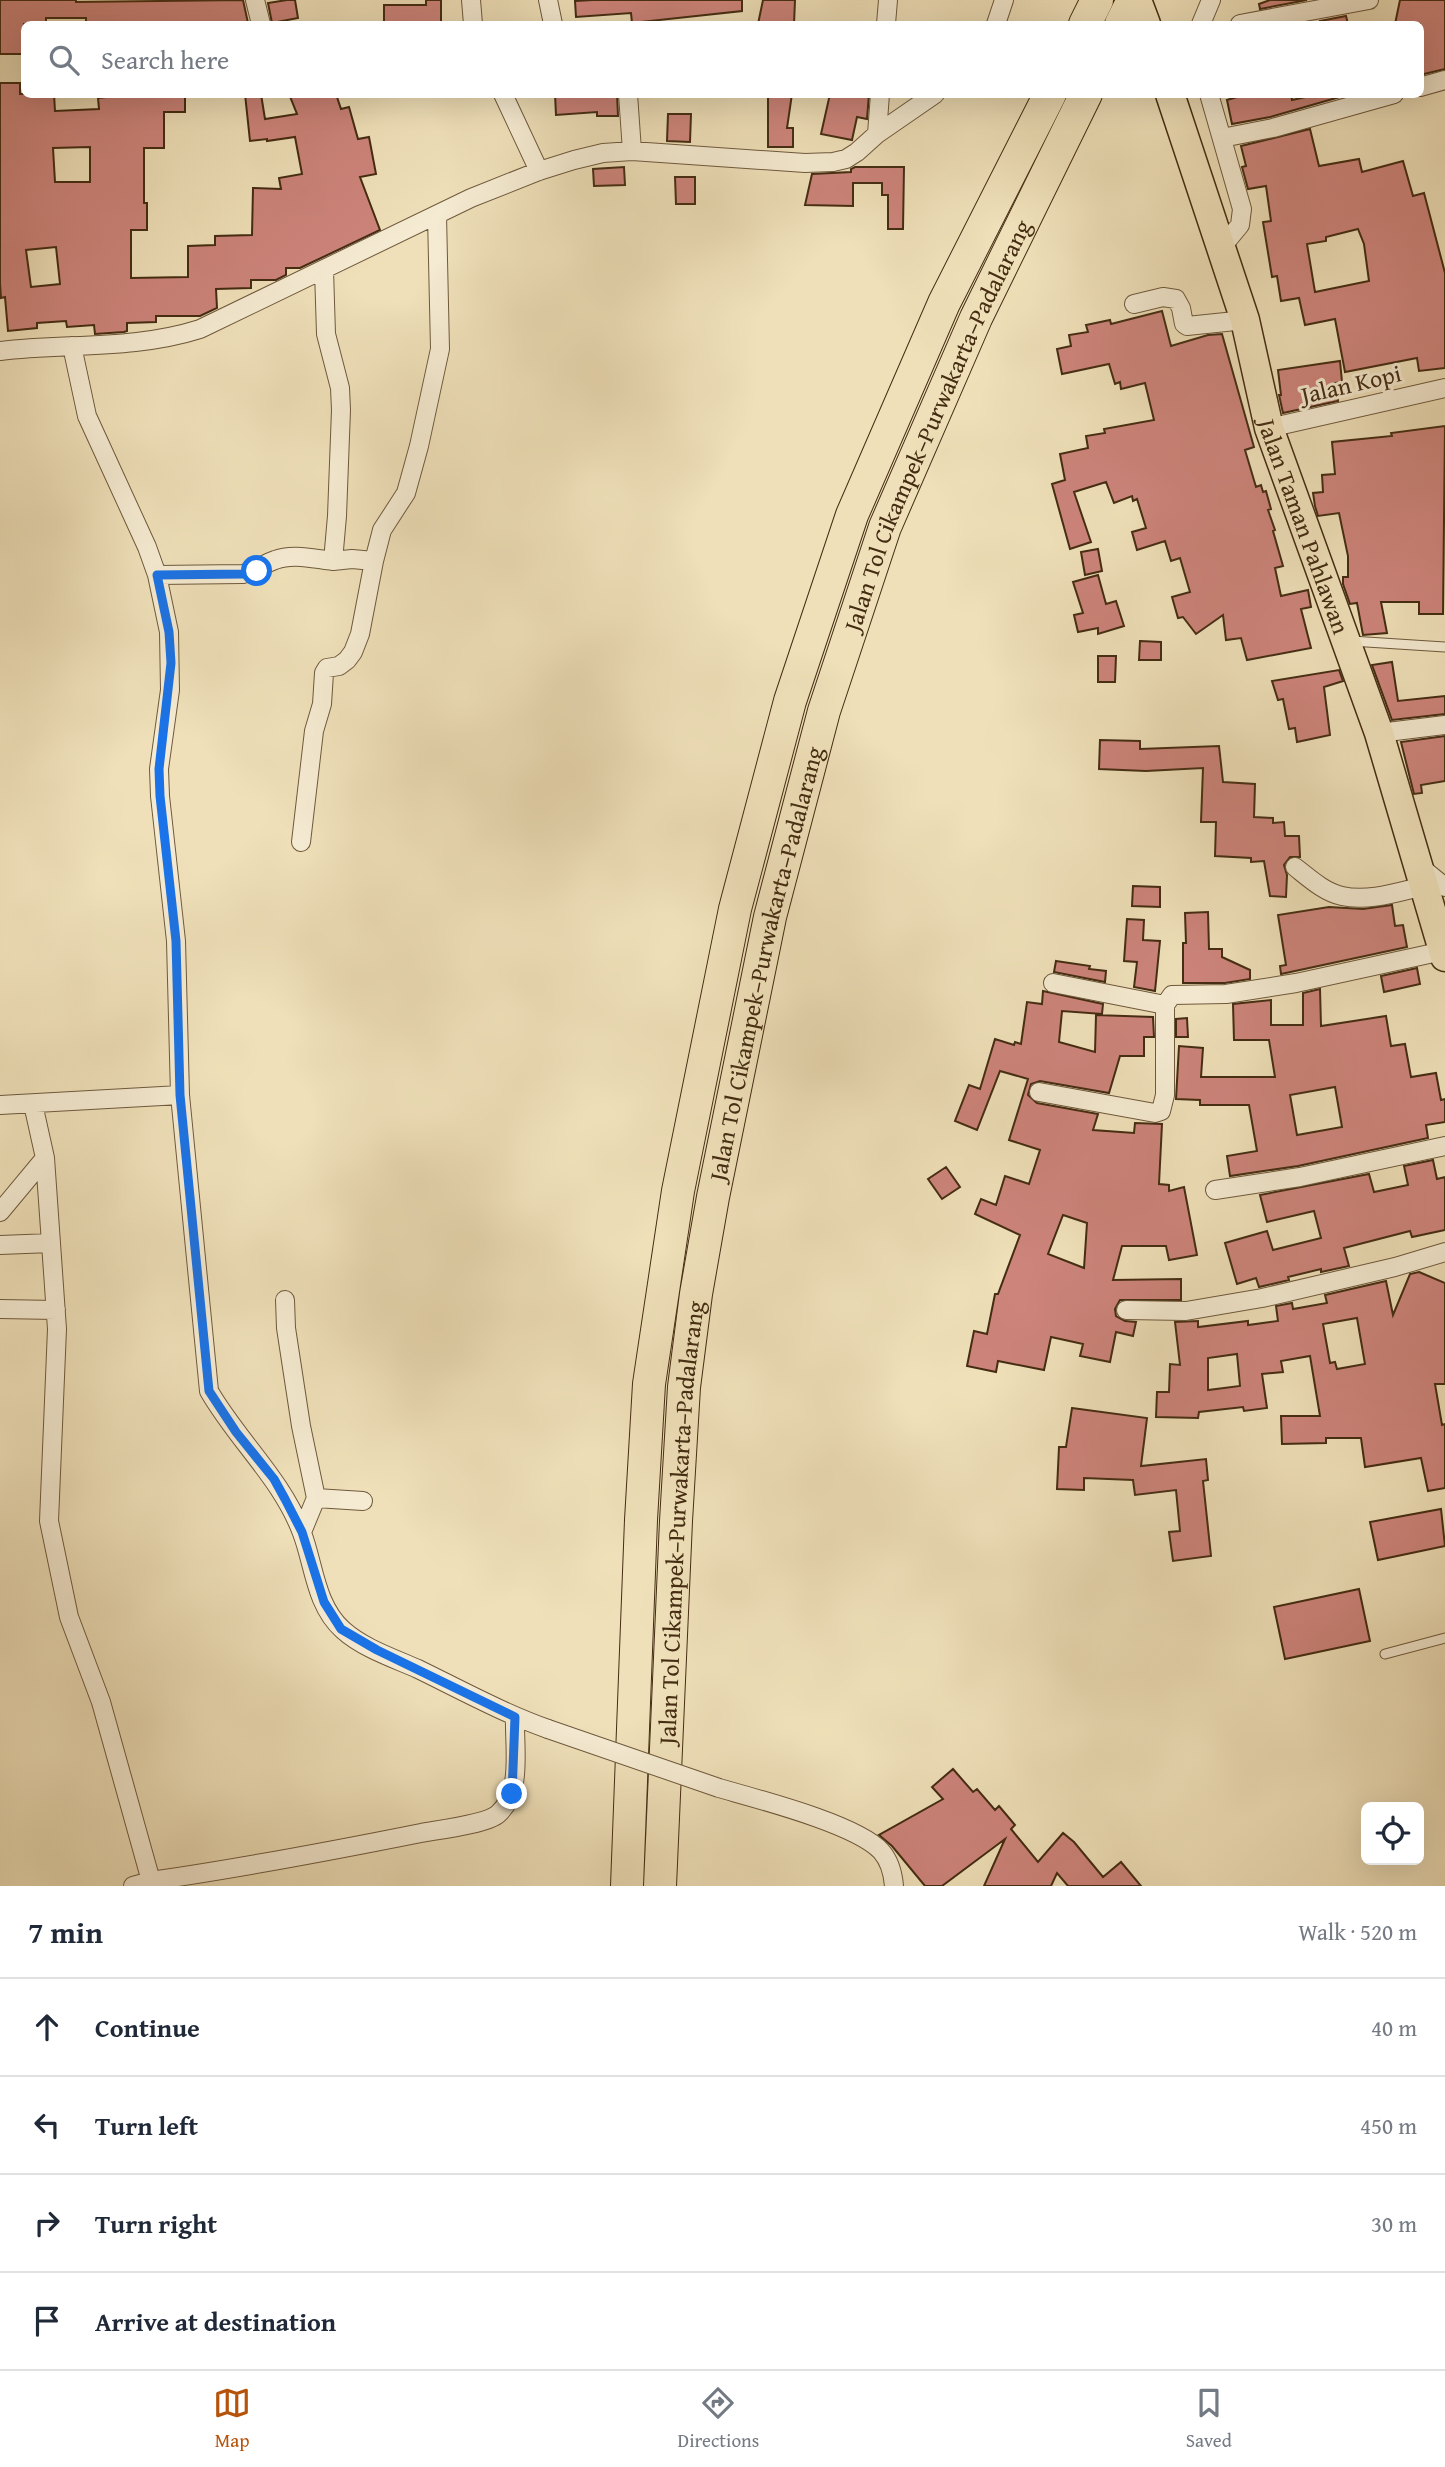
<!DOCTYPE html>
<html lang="en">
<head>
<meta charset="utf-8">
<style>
	:root { --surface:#fff; --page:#f6f6f7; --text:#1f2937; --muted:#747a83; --line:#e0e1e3; --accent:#b45309 }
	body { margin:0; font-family:"Gentium Book Plus",serif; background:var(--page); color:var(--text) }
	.controls { position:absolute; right:21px; bottom:21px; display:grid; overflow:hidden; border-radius:10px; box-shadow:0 7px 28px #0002 }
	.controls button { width:63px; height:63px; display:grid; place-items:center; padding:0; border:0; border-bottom:2px solid var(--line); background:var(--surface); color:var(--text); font:35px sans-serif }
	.stop { position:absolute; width:21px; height:21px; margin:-16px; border:5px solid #1a73e8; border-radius:50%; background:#fff }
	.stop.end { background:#1a73e8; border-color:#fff; box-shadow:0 2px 7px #0008 }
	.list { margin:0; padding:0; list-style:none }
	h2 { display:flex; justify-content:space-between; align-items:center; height:91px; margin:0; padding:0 28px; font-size:30px }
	h2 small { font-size:23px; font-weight:400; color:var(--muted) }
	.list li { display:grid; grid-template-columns:46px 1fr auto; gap:21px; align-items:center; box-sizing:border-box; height:98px; padding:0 28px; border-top:2px solid var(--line) }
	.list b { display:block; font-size:26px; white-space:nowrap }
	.list em { font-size:23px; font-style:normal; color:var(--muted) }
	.icon { flex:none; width:38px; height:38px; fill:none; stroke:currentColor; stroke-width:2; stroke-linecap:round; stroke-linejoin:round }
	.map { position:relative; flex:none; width:1445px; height:1886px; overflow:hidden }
	.search { position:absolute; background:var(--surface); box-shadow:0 7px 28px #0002; left:21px; right:21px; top:21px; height:77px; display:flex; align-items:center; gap:18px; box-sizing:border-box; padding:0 24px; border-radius:10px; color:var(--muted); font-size:26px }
	.sheet { height:483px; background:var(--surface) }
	nav { display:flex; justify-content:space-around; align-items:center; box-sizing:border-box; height:98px; border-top:2px solid var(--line); background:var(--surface); font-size:19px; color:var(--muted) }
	nav a { display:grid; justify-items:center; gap:4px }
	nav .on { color:var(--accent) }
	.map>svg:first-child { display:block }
	.building { fill:#cd847b; stroke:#442c12; stroke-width:2; fill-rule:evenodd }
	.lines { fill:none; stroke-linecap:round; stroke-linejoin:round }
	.service-casing { stroke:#6f593c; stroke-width:11 }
	.minor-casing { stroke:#6f593c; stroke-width:20 }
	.primary-casing { stroke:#442c12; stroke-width:31 }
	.motorway-casing { stroke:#442c12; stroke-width:34 }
	.service { stroke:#f5ebd2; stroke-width:9 }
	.minor { stroke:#f5ebd2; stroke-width:18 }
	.primary { stroke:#efe0b9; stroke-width:28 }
	.motorway { stroke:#efe0b9; stroke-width:32 }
	.minor-bridge-casing { stroke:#6f593c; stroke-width:20; stroke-linecap:butt }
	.minor-bridge { stroke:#f5ebd2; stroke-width:18 }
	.route { stroke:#1a73e8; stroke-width:9 }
	.labels { text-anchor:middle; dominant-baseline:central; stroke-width:6; stroke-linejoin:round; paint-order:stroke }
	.street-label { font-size:24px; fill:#442c12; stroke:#f5ebd2 }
</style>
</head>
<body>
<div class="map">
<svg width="1445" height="1886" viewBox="0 0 1445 1886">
	<rect width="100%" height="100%" fill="#efe0b9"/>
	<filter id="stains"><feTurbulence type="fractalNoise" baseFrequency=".00286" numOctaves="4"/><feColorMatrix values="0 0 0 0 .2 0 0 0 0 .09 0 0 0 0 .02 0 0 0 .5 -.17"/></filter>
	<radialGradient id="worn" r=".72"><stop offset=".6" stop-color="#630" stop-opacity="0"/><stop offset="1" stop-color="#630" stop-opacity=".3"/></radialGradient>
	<path class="building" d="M0,0h76v2l167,-2 5,23 -162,1v-6h-40v6h-22v30h-24z
		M287,0h8l3,18 -26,5 -4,-20z
		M426,0h15v24h-57v-19h42z
		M593,0h149v11l-110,12 -1,-10 -55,4 -1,-16z
		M763,0h32l-1,24h-36z
		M1270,0h37l-47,9 -1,-5z
		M1400,0h45v69l-25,6v-51h-25z
		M1346,16l2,8h-27l-1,-3z
		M0,83h20v11h34l1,17 44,-2 -1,-11 34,-4h53v18h-21v36h-20v55h3v27h-16v48l57,-1v-31l27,-1v-9l37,-1 1,-47 28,1 -2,-11 23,-4 -7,-37 -28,4v-2l-17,2 -5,-47h16l4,25 32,-5 -8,-20h47l5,15 8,-2 9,32 11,-2 7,37 -16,3 20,53 -80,38h-14v7l-10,5h-25v8l-35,1 1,19 -17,8h-44v6l-29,1v8l-3,1 -29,2 -1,-9 -27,2 -1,-6 -29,2v5l-29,3 -3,-34 -4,1 -1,-15zM90,147v35h-35l-2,-34zM56,247l4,37 -29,3 -5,-37z
		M555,94h62l1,22h-21v-4l-41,3z
		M768,94h24l-5,34h6v19h-25z
		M830,94h39l-2,25 -10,-2 -5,23 -31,-6z
		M1247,94h44l1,6 27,-6h31l-80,23 -38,7 -5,-24z
		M668,114h23l-1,28 -23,-1z
		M1310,129l9,37 40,-7 3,13 41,-11 10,35 11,-3 21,80v95l-26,3 -2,-13 -72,14 -10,-53 -30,6 -6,-27 -18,3 -4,-25 -5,1 -9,-55 8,-1 -5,-35 -18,3 -6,-22 4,-1 -5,-20zM1358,229l6,15 5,37 -54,11 -8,-48 19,-3v-4z
		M624,167l1,18 -31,1 -1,-17z
		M855,167h49l-1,62h-15v-34h-6v-12h-29v23l-48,-1 7,-31 39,-2v-3z
		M675,177h20v27h-19z
		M1162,311l9,35 37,-11 14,-1 32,113 -9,3 11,37 5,-2 2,7 3,-1 5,18 -3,1 7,20 -2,1 10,35 -8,2 6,28 27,-6 3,17 -10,2 10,39 -64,12 -6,-22 -15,2 -3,-25 -27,19 -13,-17 -5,1 -6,-21 18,-5 -10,-34 -9,3 -6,-20 -28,9 -5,-18 14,-4 -9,-29 -4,2 -1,-5 -18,7 -8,-21 -32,10 17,50 -21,7 -18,-65 13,-4 -5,-26 28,-6 -2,-12 19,-3 -1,-4 50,-9 -9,-37 -24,6 -1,-7 -5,2 -6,-20 -47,10 -5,-25 14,-3 -2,-11 19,-3 -2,-7 24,-5 1,4z
		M1340,361l2,21 -7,1 3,18 -55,12 -4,-18h2l-3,-25z
		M1445,426l-2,188h-24v-12h-38l6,31 -24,2 -6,-32 -7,1 -7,-20v-7h5v-21l-9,-43 -21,3 -3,-10 -2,-13 10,-1 -1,-17 13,-1 -3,-32 60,-6 -1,-3z
		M1098,549l4,22 -17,4 -4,-23z
		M1098,575l8,29 10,-3 8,25 -26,8v-6l-20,4 -4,-17 9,-2 -10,-31z
		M1140,641l21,1v18h-22z
		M1098,656h18l-1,26h-17z
		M1392,662l6,39 47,-5v18l-53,6 -20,-55z
		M1339,670l4,11 -19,6 6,48 -33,7 -2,-14 -6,1 -6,-30 -5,1 -6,-19z
		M1445,736v45l-24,4 1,8 -8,1 -13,-52z
		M1100,740l40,1v8l79,-3 4,36 32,2 -1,33 19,1v5l11,-1 1,14h14l1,21h-10l-6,8 3,10 -1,22 -16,-1 -6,-35 -13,1v-4l-36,-2 1,-34h-15l2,-54 -57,3 -47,-2z
		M1133,886l27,1v20l-28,-1z
		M1392,905l3,21 8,-1 4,22 -126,27 -1,-8 6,-1 -8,-50 51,-8 34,2z
		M1208,912l1,37h13v8l28,13v9l-25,4h-42v-40h3l-1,-30z
		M1127,919l17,1 -1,20 17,1 -5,50 -21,-4 3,-25 -13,-1z
		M1056,961l34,5 -1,3 17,2 -1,11 -51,-10z
		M1417,968l3,16 -36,8 -3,-16z
		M1320,989l1,37 65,-10 5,30 14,-2 6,33 25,-4 5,27 4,-1v23l-19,3 2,13 -130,28 -68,10 -3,-20 30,-5 -8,-46h-49v-5l-24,-1 3,-53 24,2 -2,29h74l-6,-37h-35l-1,-36 38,-4v25h32v-32zM1335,1087l7,40 -45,8 -7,-40z
		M1043,991l60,13 -1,10 -40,-3 -3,31 36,10 1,-37 57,2 1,20h-10v19h-24l-11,37 -69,-12 -9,3 -3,11 9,8 61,11 -5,16 41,3 1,-10 27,1 -3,60 10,1v6l15,-4 13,68 -28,5 -3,-14h-44l-9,34 68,-1v21h-61l-5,9 1,7 9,5 11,1 -3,14 -17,-4 -6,30 -30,-6 3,-12 -32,-7 -7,33 -46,-9 -2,11 -29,-6 7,-35 13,3 8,-40h3l22,-59 -45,-21 6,-15 15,6 9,-29 24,8 11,-34 -31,-10 19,-61 -28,-8 -23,59 -22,-9 14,-36 11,4 15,-50 19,6 1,-3 6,2 6,-42 15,2zM1063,1215l24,8 -3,45 -36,-14z
		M1187,1018l1,19h-12v-18z
		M1433,1160l4,19 8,-2v53l-33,7 -2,-6 -66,17 5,18 -28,6v-3l-33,8 1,3 -30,7 -3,-9 -19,6 -12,-41 42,-12 6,19 48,-12 -7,-27 -47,11 -7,-27 109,-21 5,18 34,-7 -4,-19z
		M946,1167l14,20 -18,12 -14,-20z
		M1419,1272l26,11v101h-10l7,41 3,-1v64l-17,3 -7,-33 -56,9 -4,-29h-35v5l-44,1 -1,-28h39l-10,-60 -29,5 2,11 -21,2 5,34 -23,3 -1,-4 -44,5 -1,6 -42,-1 1,-25h12l1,-28 10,1 -5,-43 23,-1v6l50,-6v4l30,-4 -2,-15 16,-3 1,6 34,-6 -2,-8 61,-14 7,34 17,-41zM1357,1318l8,46 -28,5 -2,-7 -5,1 -7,-39zM1237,1354l3,32 -32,4v-32z
		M1072,1408l75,10 -6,48 65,-7 2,21 -5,1 8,75 -38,5 -4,-29 11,-1 -4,-41 -41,5 -2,-15 -49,-2v12l-27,-1 2,-42h7z
		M1441,1509l4,37 -67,14 -8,-38z
		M1359,1589l11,52 -85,18 -11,-52z
		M953,1769l20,23 4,-3 18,21 4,-4 16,19 -4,4 27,33 25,-29 11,9 29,35 18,-15 20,24h-73l-11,-13 -6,13h-67l21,-47 -63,47h-17l-33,-40 -13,-11 64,-36 -11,-12z"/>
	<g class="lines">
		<defs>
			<path id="service" d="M1351,641l94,6
				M1385,1654l60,-16"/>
			<path id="minor" d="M255,0l6,24
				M471,0l2,24
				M548,0l5,24
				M886,24l2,-24
				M996,24l8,-24
				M1201,24l10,-24
				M1240,24l129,-24
				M1420,87l25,-7
				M503,94l36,77
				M628,94l4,57
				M1209,94l33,115 -2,16 -19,23
				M877,134l3,-40
				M1222,138l51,-10 121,-34
				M1134,304l29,-7 13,2 5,9 3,16 3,2 58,-6
				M72,346l15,70 60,131 10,28 12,57 1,58 -11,79 1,27 16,145 4,154 29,296c28,49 73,88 93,142 12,31 13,72 41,97 20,18 50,28 75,39 43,21 85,44 130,60
				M0,351c67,-8 134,-1 200,-22l271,-131 68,-27 35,-11 29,-7 29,-2 173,12 28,-1 13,-3 11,-7 20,-18 58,-40
				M1269,428l176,-40
				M333,561l19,-2 22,2
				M157,575l86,-1c13,-3 20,-10 32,-14 18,-7 39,-1 58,1l4,-45 4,-106 -1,-22 -14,-54 -2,-64
				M1379,733l66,-8
				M301,842l13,-111 8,-27 2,-31 3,-5 12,-2 8,-6 6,-8 7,-18 14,-73 8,-31 24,-37 13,-47 21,-97 -3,-134
				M1418,865l27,22
				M1295,867c14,11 29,25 47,29 26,6 56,-4 82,-10
				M1053,983l112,22
				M1039,1092l116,21 6,-2 4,-16v-90l7,-10 54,-1 70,-11 147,-32
				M33,1104l12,54 12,171 -8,192 20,96 32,85 50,179
				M0,1105l180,-10
				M1215,1190l85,-13 145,-31
				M0,1212l45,-54
				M0,1245l51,-2
				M285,1300l1,28 15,98 15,72 -14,34
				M0,1309l56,1
				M1126,1310l60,1 76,-13 133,-31 50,-15
				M316,1498l47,3
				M719,1788c38,11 137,36 162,63 8,9 12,23 13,35
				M133,1886l18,-5c90,-13 180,-30 270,-48 16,-3 66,-9 77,-19 25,-22 16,-67 17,-97"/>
			<g id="primary">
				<path d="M1137,0l9,24"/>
				<path id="s1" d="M1170,94l75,226 24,108 110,305 66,224"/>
			</g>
			<g id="motorway">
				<path d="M1085,24l12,-24"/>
				<path d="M1121,24l12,-24"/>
				<path d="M627,1886l14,-366 8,-136 29,-193 57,-282 55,-208 62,-186 92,-212 106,-209"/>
				<path id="s2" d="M660,1886l16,-365 8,-134 12,-93 17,-97 57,-280 54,-206 61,-184 91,-209 110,-224"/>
			</g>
		</defs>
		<use href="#service" class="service-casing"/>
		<use href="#minor" class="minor-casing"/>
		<use href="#primary" class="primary-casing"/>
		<use href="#motorway" class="motorway-casing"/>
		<use href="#service" class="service"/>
		<use href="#minor" class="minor"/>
		<use href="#primary" class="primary"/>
		<use href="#motorway" class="motorway"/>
		<defs>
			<path id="minor-bridge" d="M548,1729l171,59"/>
		</defs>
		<use href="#minor-bridge" class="minor-bridge-casing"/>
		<use href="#minor-bridge" class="minor-bridge"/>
	</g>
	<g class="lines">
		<path class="route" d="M257,571l-14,3 -86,1 12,57 2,31 -12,106 1,27 16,145 4,154 29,296 27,41 38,47 11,20 17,33 22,70 17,27 36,21 138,67 -3,77"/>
	</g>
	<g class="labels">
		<g class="street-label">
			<text transform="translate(1351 384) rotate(-13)">Jalan Kopi</text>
			<text stroke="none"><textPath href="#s2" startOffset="1498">Jalan Tol Cikampek–Purwakarta–Padalarang</textPath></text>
			<text stroke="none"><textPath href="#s1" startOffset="453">Jalan Taman Pahlawan</textPath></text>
			<text stroke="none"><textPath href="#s2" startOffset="931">Jalan Tol Cikampek–Purwakarta–Padalarang</textPath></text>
			<text stroke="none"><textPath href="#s2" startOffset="364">Jalan Tol Cikampek–Purwakarta–Padalarang</textPath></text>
		</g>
	</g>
	<rect width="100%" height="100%" filter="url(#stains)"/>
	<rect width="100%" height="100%" fill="url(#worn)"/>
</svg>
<div class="controls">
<button><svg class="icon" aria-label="locate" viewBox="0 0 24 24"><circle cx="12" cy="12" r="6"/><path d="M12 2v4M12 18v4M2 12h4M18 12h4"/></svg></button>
</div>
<div class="stop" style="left:257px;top:571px"></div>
<div class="stop end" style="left:512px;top:1794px"></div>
<div class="search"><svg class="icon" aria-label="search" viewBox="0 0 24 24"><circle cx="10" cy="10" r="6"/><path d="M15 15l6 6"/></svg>Search here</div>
</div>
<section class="sheet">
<h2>7 min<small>Walk · 520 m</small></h2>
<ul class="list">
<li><svg class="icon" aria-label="ahead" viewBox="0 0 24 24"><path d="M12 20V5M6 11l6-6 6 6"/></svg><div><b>Continue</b></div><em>40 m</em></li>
<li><svg class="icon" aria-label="left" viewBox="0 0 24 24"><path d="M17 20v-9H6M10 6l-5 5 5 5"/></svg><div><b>Turn left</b></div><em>450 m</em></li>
<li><svg class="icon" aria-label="right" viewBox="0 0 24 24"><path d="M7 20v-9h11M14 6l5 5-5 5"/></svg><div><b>Turn right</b></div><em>30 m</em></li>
<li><svg class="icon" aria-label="arrive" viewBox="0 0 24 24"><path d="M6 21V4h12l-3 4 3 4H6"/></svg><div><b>Arrive at destination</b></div></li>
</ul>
</section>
<nav>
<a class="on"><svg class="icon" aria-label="map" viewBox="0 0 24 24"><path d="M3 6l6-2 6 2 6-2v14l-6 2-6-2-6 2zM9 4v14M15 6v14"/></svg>Map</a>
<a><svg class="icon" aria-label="directions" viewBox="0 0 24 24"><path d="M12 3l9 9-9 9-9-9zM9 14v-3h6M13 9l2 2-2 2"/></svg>Directions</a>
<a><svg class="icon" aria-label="saved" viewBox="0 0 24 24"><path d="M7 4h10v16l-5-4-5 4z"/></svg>Saved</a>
</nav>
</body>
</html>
